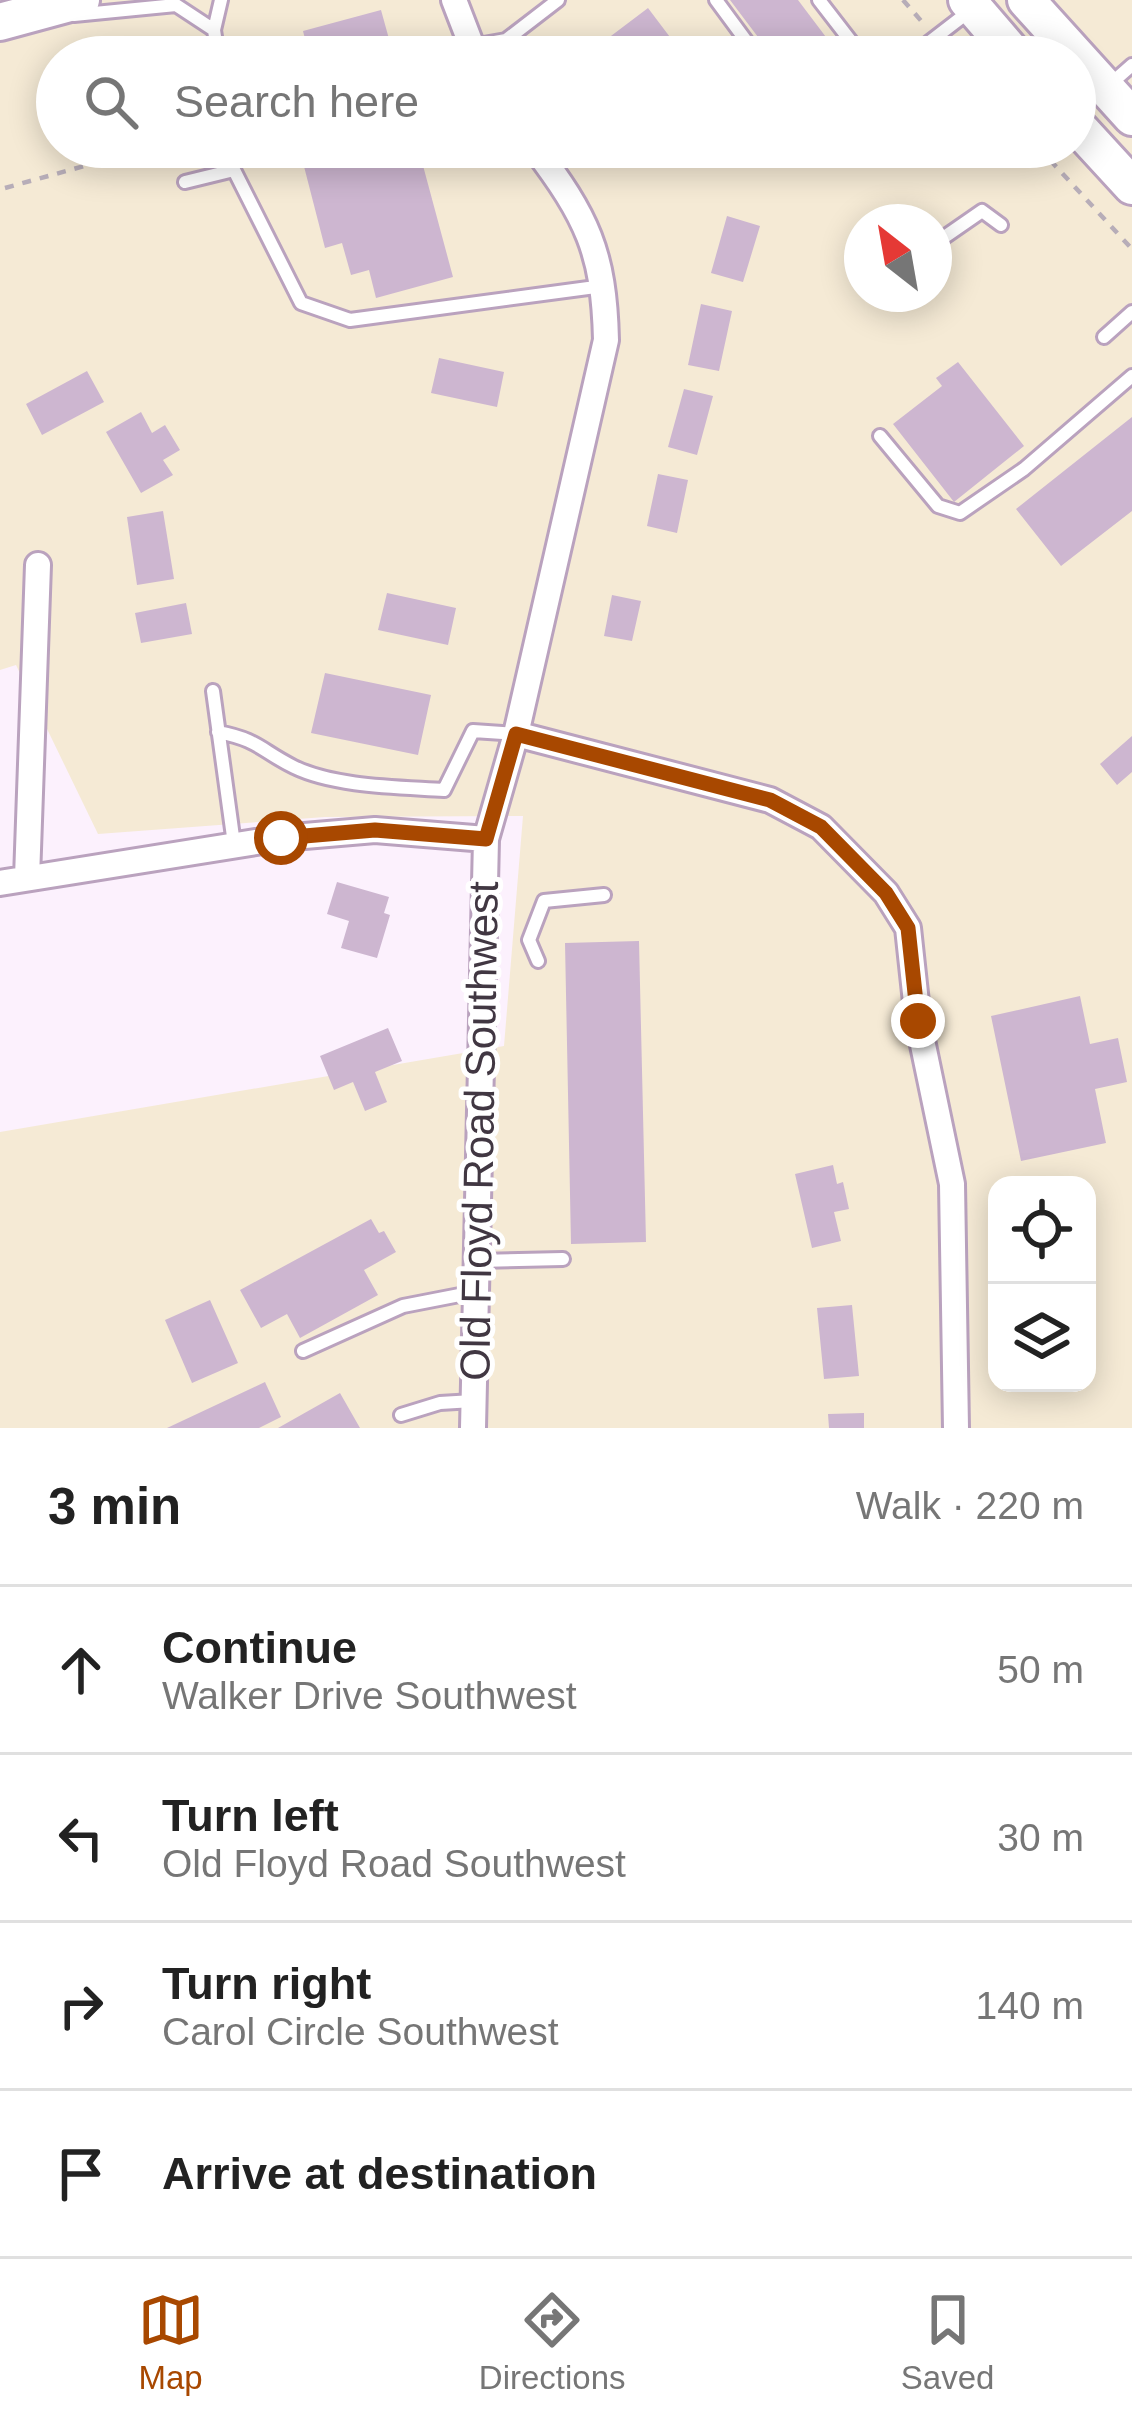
<!DOCTYPE html>
<html lang="en">
<head>
<meta charset="utf-8">
<style>
	:root { --surface:#fff; --page:#f6f6f6; --text:#222; --muted:#767676; --line:#e0e0e0; --accent:#a84800 }
	body { margin:0; font-family:Helvetica,sans-serif; background:var(--page); color:var(--text) }
	.controls { position:absolute; right:36px; bottom:36px; display:grid; overflow:hidden; border-radius:24px; box-shadow:0 6px 30px #0003 }
	.controls button { width:108px; height:108px; display:grid; place-items:center; padding:0; border:0; border-bottom:3px solid var(--line); background:var(--surface); color:var(--text); font:60px sans-serif }
	.compass { position:absolute; left:844px; top:204px; width:108px; height:108px; border-radius:50%; background:var(--surface); box-shadow:0 6px 30px #0003; rotate:329deg }
	.stop { position:absolute; width:36px; height:36px; margin:-27px; border:9px solid #a84800; border-radius:50%; background:#fff }
	.stop.end { background:#a84800; border-color:#fff; box-shadow:0 3px 12px #0008 }
	.list { margin:0; padding:0; list-style:none }
	h2 { display:flex; justify-content:space-between; align-items:center; height:156px; margin:0; padding:0 48px; font-size:51px }
	h2 small { font-size:39px; font-weight:400; color:var(--muted) }
	.list li { display:grid; grid-template-columns:78px 1fr auto; gap:36px; align-items:center; box-sizing:border-box; height:168px; padding:0 48px; border-top:3px solid var(--line) }
	.list b { display:block; font-size:45px; white-space:nowrap }
	.list p { margin:0; font-size:39px; white-space:nowrap; color:var(--muted) }
	.list em { font-size:39px; font-style:normal; color:var(--muted) }
	.icon { flex:none; width:66px; height:66px; fill:none; stroke:currentColor; stroke-width:2; stroke-linecap:round; stroke-linejoin:round }
	.map { position:relative; flex:none; width:1132px; height:1428px; overflow:hidden }
	.search { position:absolute; background:var(--surface); box-shadow:0 6px 30px #0003; left:36px; right:36px; top:36px; height:132px; display:flex; align-items:center; gap:30px; box-sizing:border-box; padding:0 42px; border-radius:66px; color:var(--muted); font-size:45px }
	.sheet { height:828px; background:var(--surface) }
	nav { display:flex; justify-content:space-around; align-items:center; box-sizing:border-box; height:168px; border-top:3px solid var(--line); background:var(--surface); font-size:33px; color:var(--muted) }
	nav a { display:grid; justify-items:center; gap:6px }
	nav .on { color:var(--accent) }
	.map>svg:first-child { display:block }
	.commercial { fill:#f5ead5; fill-rule:evenodd }
	.building { fill:#cdb6d0 }
	.lines { fill:none; stroke-linecap:round; stroke-linejoin:round }
	.lane-casing { stroke:#baa2be; stroke-width:18 }
	.street-casing { stroke:#baa2be; stroke-width:30 }
	.secondary-casing { stroke:#baa2be; stroke-width:42 }
	.path { stroke:#b7adb8; stroke-width:4.5; stroke-dasharray:9 9; stroke-linecap:butt }
	.lane { stroke:#fff; stroke-width:12 }
	.street { stroke:#fff; stroke-width:24 }
	.secondary { stroke:#fff; stroke-width:36 }
	.route { stroke:#a84800; stroke-width:15 }
	.labels { text-anchor:middle; dominant-baseline:central; stroke-width:10; stroke-linejoin:round; paint-order:stroke }
	.street-label { font-size:42px; fill:#413742; stroke:#fff }
</style>
</head>
<body>
<div class="map">
<svg width="1132" height="1428" viewBox="0 0 1132 1428">
	<rect width="100%" height="100%" fill="#fcf1fd"/>
	<path class="commercial" d="M0,0h1132v1428h-1132v-296l504,-86 19,-230 -198,1 -227,17 -82,-169 -16,5zM57,57h1018v90h-1018zM862,222h72v72h-72zM997,1185h90v198h-90z"/>
	<path class="building" d="M730,0h68l43,57h-68z
		M648,8l37,49h-65l-13,-18z
		M381,10l13,47h-149l60,-18 -2,-8z
		M299,147h119l35,130 -77,21 -7,-28 -18,5 -9,-32 -17,5z
		M727,216l33,10 -17,56 -32,-9z
		M701,304l31,7 -13,60 -31,-6z
		M439,358l65,14 -7,35 -66,-14z
		M958,362l66,84 -70,56 -61,-78 49,-38 -6,-8z
		M87,371l17,31 -62,33 -16,-31z
		M684,389l29,7 -16,59 -29,-8z
		M141,412l11,21 13,-8 15,25 -17,10 10,15 -32,18 -35,-61z
		M1132,417v94l-71,55 -45,-57z
		M658,474l30,6 -11,53 -30,-7z
		M163,511l11,68 -37,6 -10,-68z
		M387,593l69,15 -8,37 -70,-15z
		M612,595l29,6 -9,40 -28,-5z
		M186,603l6,31 -51,9 -6,-30z
		M325,673l106,22 -13,60 -107,-22z
		M1132,736v36l-15,13 -17,-21z
		M337,882l52,15 -5,16 6,2 -13,43 -36,-10 8,-27 -22,-7z
		M639,941l7,301 -75,2 -6,-301z
		M1080,996l10,48 28,-6 9,44 -32,7 11,54 -85,18 -30,-145z
		M388,1028l14,33 -27,11 12,30 -22,9 -12,-29 -19,8 -14,-34z
		M833,1165l4,19 6,-2 6,27 -15,3 7,29 -29,7 -17,-74z
		M371,1219l8,14 5,-2 12,21 -32,18 14,25 -78,43 -13,-24 -26,14 -21,-38z
		M210,1300l28,63 -46,20 -27,-63z
		M852,1305l7,71 -35,3 -7,-71z
		M265,1382l16,35 -22,11h-92z
		M340,1393l20,35h-82z
		M864,1413v15h-35l-1,-14z"/>
	<g class="lines">
		<defs>
			<path id="lane" d="M716,0l42,57
				M819,0l44,57
				M74,15l102,-10 38,25
				M472,46l34,-6 52,-40
				M218,57l-4,-27 7,-30
				M910,57l61,-47
				M1107,87l25,-22
				M234,170l67,133 49,17 253,-34
				M185,182l49,-12 -4,-23
				M943,238l39,-27 19,14
				M1104,337l28,-25
				M880,436l58,70 22,7 64,-44 108,-93
				M213,691l21,153
				M218,732c41,8 42,18 76,35 41,20 105,20 150,23l29,-59 43,3
				M538,961l-9,-21 15,-39 60,-6
				M477,1261l86,-2
				M303,1351l100,-45 72,-14
				M401,1415l39,-12 33,-2"/>
			<path id="street" d="M454,0l22,57
				M516,734l254,66 51,27 65,66 22,35 10,93 34,163 4,244
				M27,878l11,-313
				M0,883l281,-45 94,-8 111,9
				M473,1428l13,-589 30,-105 90,-394c-2,-88 -19,-123 -72,-193"/>
			<path id="secondary" d="M967,0l49,57
				M1026,0l106,117
				M0,22l81,-22
				M1075,124l57,62"/>
		</defs>
		<use href="#lane" class="lane-casing"/>
		<use href="#street" class="street-casing"/>
		<use href="#secondary" class="secondary-casing"/>
		<path class="path" d="M903,0l20,23
			M1038,147l94,102
			M5,188l148,-41"/>
		<use href="#lane" class="lane"/>
		<use href="#street" class="street"/>
		<use href="#secondary" class="secondary"/>
	</g>
	<g class="lines">
		<path class="route" d="M281,838l94,-8 111,9 30,-105 254,66 51,27 65,66 22,35 10,93"/>
	</g>
	<g class="labels">
		<g class="street-label">
			<text transform="translate(479 1131) rotate(-89)">Old Floyd Road Southwest</text>
		</g>
	</g>
</svg>
<div class="controls">
<button><svg class="icon" aria-label="locate" viewBox="0 0 24 24"><circle cx="12" cy="12" r="6"/><path d="M12 2v4M12 18v4M2 12h4M18 12h4"/></svg></button>
<button><svg class="icon" aria-label="layers" viewBox="0 0 24 24"><path d="M12 4l9 5-9 5-9-5zM3 14l9 5 9-5"/></svg></button>
</div>
<svg class="compass" viewBox="-18 -18 36 36"><path d="M0-13l5 13h-10z" fill="#e53935"/><path d="M0 13l5-13h-10z" fill="#767676"/></svg>
<div class="stop" style="left:281px;top:838px"></div>
<div class="stop end" style="left:918px;top:1021px"></div>
<div class="search"><svg class="icon" aria-label="search" viewBox="0 0 24 24"><circle cx="10" cy="10" r="6"/><path d="M15 15l6 6"/></svg>Search here</div>
</div>
<section class="sheet">
<h2>3 min<small>Walk · 220 m</small></h2>
<ul class="list">
<li><svg class="icon" aria-label="ahead" viewBox="0 0 24 24"><path d="M12 20V5M6 11l6-6 6 6"/></svg><div><b>Continue</b><p>Walker Drive Southwest</p></div><em>50 m</em></li>
<li><svg class="icon" aria-label="left" viewBox="0 0 24 24"><path d="M17 20v-9H6M10 6l-5 5 5 5"/></svg><div><b>Turn left</b><p>Old Floyd Road Southwest</p></div><em>30 m</em></li>
<li><svg class="icon" aria-label="right" viewBox="0 0 24 24"><path d="M7 20v-9h11M14 6l5 5-5 5"/></svg><div><b>Turn right</b><p>Carol Circle Southwest</p></div><em>140 m</em></li>
<li><svg class="icon" aria-label="arrive" viewBox="0 0 24 24"><path d="M6 21V4h12l-3 4 3 4H6"/></svg><div><b>Arrive at destination</b></div></li>
</ul>
</section>
<nav>
<a class="on"><svg class="icon" aria-label="map" viewBox="0 0 24 24"><path d="M3 6l6-2 6 2 6-2v14l-6 2-6-2-6 2zM9 4v14M15 6v14"/></svg>Map</a>
<a><svg class="icon" aria-label="directions" viewBox="0 0 24 24"><path d="M12 3l9 9-9 9-9-9zM9 14v-3h6M13 9l2 2-2 2"/></svg>Directions</a>
<a><svg class="icon" aria-label="saved" viewBox="0 0 24 24"><path d="M7 4h10v16l-5-4-5 4z"/></svg>Saved</a>
</nav>
</body>
</html>
